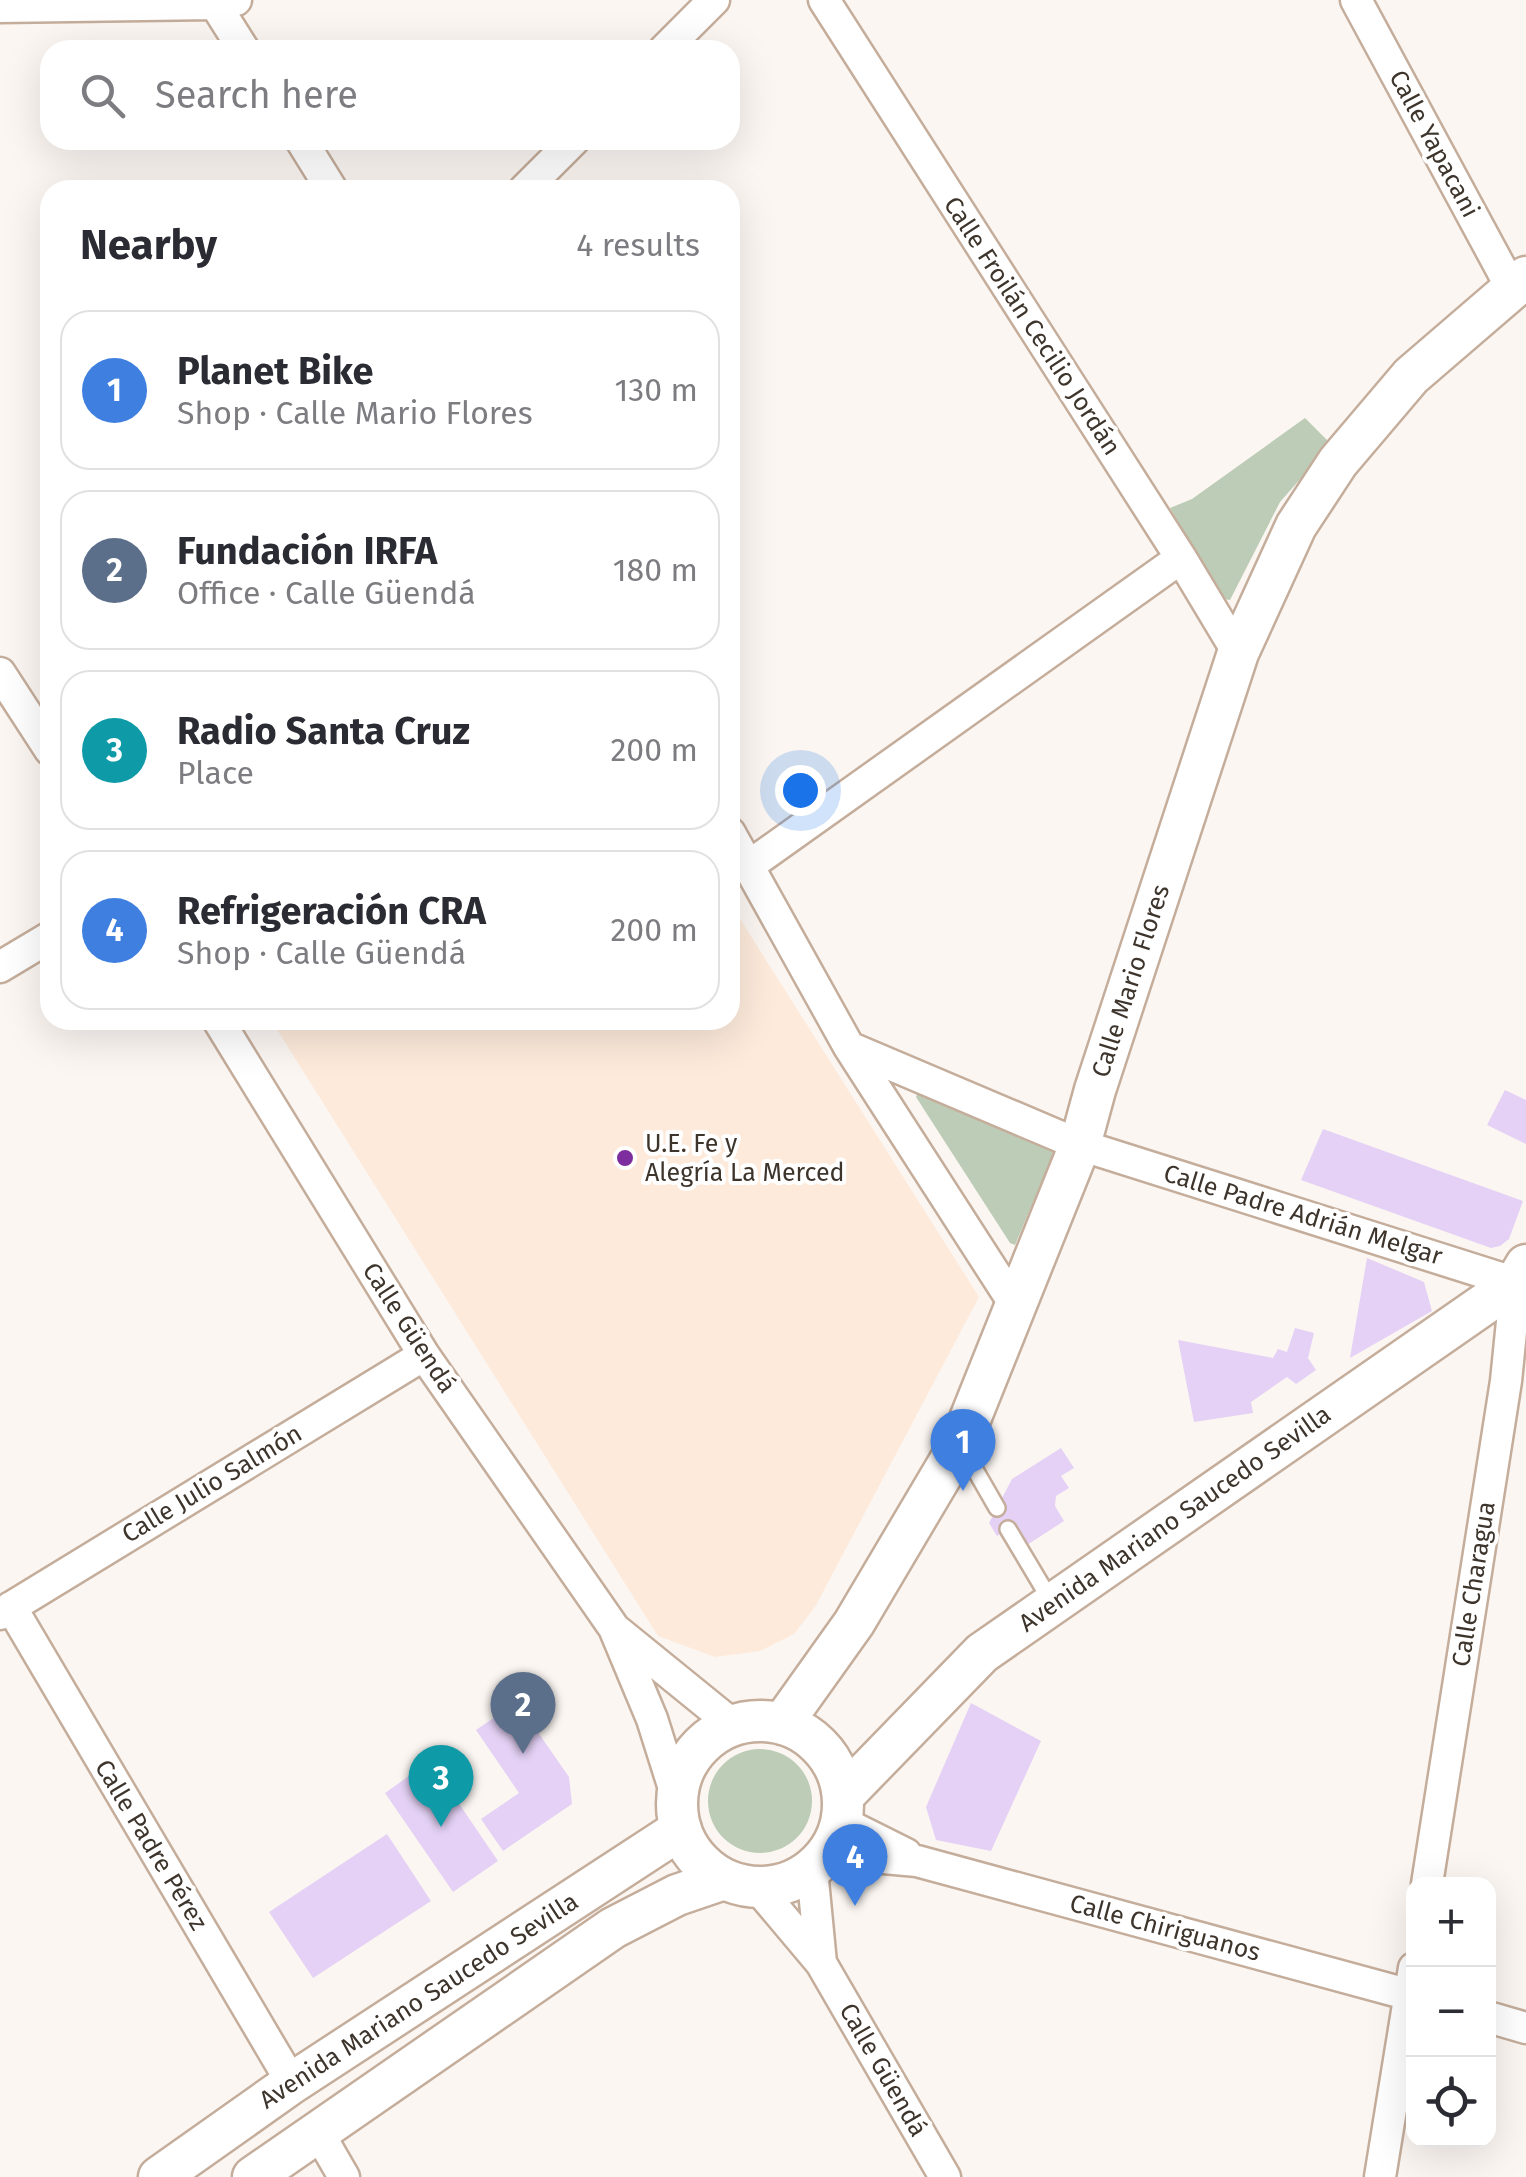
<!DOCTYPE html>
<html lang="en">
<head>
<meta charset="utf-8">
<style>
	:root { --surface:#fff; --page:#f7f7f7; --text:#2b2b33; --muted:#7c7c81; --line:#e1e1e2; --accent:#111827 }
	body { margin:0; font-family:"Fira Sans",sans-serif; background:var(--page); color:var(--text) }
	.controls { position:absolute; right:30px; bottom:30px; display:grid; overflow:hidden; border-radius:20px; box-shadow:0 10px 40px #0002 }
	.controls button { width:90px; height:90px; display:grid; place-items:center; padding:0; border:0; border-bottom:2px solid var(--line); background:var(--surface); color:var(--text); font:50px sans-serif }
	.you { position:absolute; left:800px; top:790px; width:35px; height:35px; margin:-25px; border:8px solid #fff; border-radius:50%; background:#1a73e8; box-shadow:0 0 0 15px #1a73e833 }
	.badge { display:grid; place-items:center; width:65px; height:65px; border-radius:50%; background:var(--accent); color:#fff; font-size:32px; font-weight:700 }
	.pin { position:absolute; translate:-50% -82px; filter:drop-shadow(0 2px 5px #0008) }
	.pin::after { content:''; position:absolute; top:52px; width:35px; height:30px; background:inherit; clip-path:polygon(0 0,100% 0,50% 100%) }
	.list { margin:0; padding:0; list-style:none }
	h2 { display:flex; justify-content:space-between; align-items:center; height:130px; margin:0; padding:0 40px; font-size:42px }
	h2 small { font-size:32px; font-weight:400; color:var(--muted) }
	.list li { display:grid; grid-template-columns:65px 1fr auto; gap:30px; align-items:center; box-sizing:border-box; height:160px; margin:0 20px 20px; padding:0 20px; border:2px solid var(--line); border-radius:30px }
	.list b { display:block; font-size:38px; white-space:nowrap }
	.list p { margin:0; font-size:32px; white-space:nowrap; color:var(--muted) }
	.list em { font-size:32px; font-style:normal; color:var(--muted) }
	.icon { flex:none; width:55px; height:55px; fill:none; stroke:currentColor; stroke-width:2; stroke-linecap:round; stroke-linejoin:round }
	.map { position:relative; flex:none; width:1526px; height:2177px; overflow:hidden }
	.search { position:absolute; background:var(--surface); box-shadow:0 10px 40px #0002; left:40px; top:40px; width:700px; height:110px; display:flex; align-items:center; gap:25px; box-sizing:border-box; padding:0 35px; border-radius:30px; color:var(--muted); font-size:38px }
	.panel { position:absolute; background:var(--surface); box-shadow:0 10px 40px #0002; left:40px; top:180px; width:700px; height:850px; border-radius:30px }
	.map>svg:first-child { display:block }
	.built { fill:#fdeadb }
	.green { fill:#bdccb6 }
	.building { fill:#e4d1f5 }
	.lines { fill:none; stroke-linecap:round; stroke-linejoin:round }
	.lane-casing { stroke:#c5ad9b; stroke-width:20 }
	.street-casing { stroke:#c5ad9b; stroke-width:35 }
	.secondary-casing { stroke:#c5ad9b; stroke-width:45 }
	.lane { stroke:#fff; stroke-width:15 }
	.street { stroke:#fff; stroke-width:30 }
	.secondary { stroke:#fff; stroke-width:40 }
	.poi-dot { fill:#7d2d9d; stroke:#fff; stroke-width:4 }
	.labels { text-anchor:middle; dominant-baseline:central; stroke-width:8; stroke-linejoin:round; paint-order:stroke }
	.street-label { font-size:25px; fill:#3d342c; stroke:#fff }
	.poi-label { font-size:25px; fill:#3d342c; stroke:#fff; text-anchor:start }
</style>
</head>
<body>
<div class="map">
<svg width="1526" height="2177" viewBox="0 0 1526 2177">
	<rect width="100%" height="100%" fill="#fbf6f2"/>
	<path class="built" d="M730,903l249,394 -164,310 -21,27 -34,17 -45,6 -57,-21 -387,-616h459z"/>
	<path class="green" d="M1305,418l26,26 -51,58 -50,98 -6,-1 -54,-91 22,-9z
		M918,1092l137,58 -40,95 -5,-2 -94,-146z
		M708 1801a52 52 0 1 1 104 0a52 52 0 1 1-104 0Z"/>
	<path class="building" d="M1505,1090l21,10v44l-39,-19z
		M1323,1129l200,72 -14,38 -9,7 -9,2 -190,-68z
		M1367,1258l57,24 8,29 -82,47z
		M1295,1328l19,5 -6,25 8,12 -20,14 -9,-7 -36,25 2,11 -59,9 -16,-82 95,18 5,-9 9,3z
		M1061,1448l13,20 -13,8 8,12 -13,8 -1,10 9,15 -37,24 -12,-20 -18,11 -8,-13 23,-44z
		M517,1702l52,75 3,27 -69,47 -22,-32 38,-26 -43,-63z
		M971,1703l70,38 -50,110 -55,-11 -10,-33z
		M430,1761l68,100 -45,31 -68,-99z
		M387,1834l44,67 -118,77 -44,-66z"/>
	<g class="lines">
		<defs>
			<path id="lane" d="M962,1447l35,61
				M1008,1529l43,72"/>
			<path id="street" d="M824,0l357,558 57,95
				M1356,0l156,289
				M215,4l29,46
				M0,7l215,-3 21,-4
				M664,50l50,-50
				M301,140l31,50
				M524,190l50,-50
				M0,673l50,77
				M730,833l119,214 168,261
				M750,865l431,-307
				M0,967l50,-30
				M218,1020l206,335 190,273 38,91 25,79
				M849,1047l231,98 446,141
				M11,1607l281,476
				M0,1614l424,-259
				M616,1630l117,95
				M842,1822l64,32
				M828,1853l89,8 497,135
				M812,1870l9,93
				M1427,1884l79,-503 10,-99
				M757,1887l64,76 124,214
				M1488,2017l38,11
				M318,2132l26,45
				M1380,2177l34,-209"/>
			<path id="secondary" d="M677 1804a83 83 0 1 1 166 0a83 83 0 1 1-166 0Z
				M782,1724l72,-101 106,-179 120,-299 15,-55 143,-437 58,-127 42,-64 73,-86 115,-99
				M843,1796l139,-143 534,-371 10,-17
				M159,2177l133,-94 389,-254
				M253,2177l360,-249 64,-33 47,-16"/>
		</defs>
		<use href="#lane" class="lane-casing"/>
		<use href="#street" class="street-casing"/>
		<use href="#secondary" class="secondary-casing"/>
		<use href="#lane" class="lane"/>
		<use href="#street" class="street"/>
		<use href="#secondary" class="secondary"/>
	</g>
	<circle class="poi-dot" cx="625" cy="1158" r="10"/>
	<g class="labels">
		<g class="street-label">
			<text transform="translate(1434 144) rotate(62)">Calle Yapacani</text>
			<text transform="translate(1032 326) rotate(57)">Calle Froilán Cecilio Jordán</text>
			<text transform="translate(1131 981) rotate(-72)">Calle Mario Flores</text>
			<text transform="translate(1303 1215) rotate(17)">Calle Padre Adrián Melgar</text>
			<text transform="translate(409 1328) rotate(57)">Calle Güendá</text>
			<text transform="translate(212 1484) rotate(-31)">Calle Julio Salmón</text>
			<text transform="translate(1175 1519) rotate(-35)">Avenida Mariano Saucedo Sevilla</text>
			<text transform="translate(1474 1584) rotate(-81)">Calle Charagua</text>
			<text transform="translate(151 1845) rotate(59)">Calle Padre Pérez</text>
			<text transform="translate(1165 1928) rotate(15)">Calle Chiriguanos</text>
			<text transform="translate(419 2001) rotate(-33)">Avenida Mariano Saucedo Sevilla</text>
			<text transform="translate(883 2070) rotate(60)">Calle Güendá</text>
		</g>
		<g class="poi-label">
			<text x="645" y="1144">U.E. Fe y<tspan x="645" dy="29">Alegría La Merced</tspan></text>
		</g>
	</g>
</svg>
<div class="controls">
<button>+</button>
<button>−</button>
<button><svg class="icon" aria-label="locate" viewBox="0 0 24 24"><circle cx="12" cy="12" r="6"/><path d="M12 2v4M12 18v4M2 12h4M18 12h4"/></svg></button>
</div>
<div class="you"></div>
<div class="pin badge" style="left:963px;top:1491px;background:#3f7fe0">1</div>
<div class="pin badge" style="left:523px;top:1754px;background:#5c6f8a">2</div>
<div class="pin badge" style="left:441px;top:1827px;background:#0f9aa8">3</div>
<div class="pin badge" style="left:855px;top:1906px;background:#3f7fe0">4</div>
<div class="search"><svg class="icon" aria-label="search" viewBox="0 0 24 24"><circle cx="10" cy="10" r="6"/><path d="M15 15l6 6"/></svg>Search here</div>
<section class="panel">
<h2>Nearby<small>4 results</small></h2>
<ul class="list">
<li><span class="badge" style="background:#3f7fe0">1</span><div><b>Planet Bike</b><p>Shop · Calle Mario Flores</p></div><em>130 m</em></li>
<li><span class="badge" style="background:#5c6f8a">2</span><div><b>Fundación IRFA</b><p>Office · Calle Güendá</p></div><em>180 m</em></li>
<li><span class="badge" style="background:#0f9aa8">3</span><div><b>Radio Santa Cruz</b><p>Place</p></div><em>200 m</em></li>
<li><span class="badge" style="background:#3f7fe0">4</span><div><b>Refrigeración CRA</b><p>Shop · Calle Güendá</p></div><em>200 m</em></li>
</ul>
</section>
</div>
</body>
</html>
